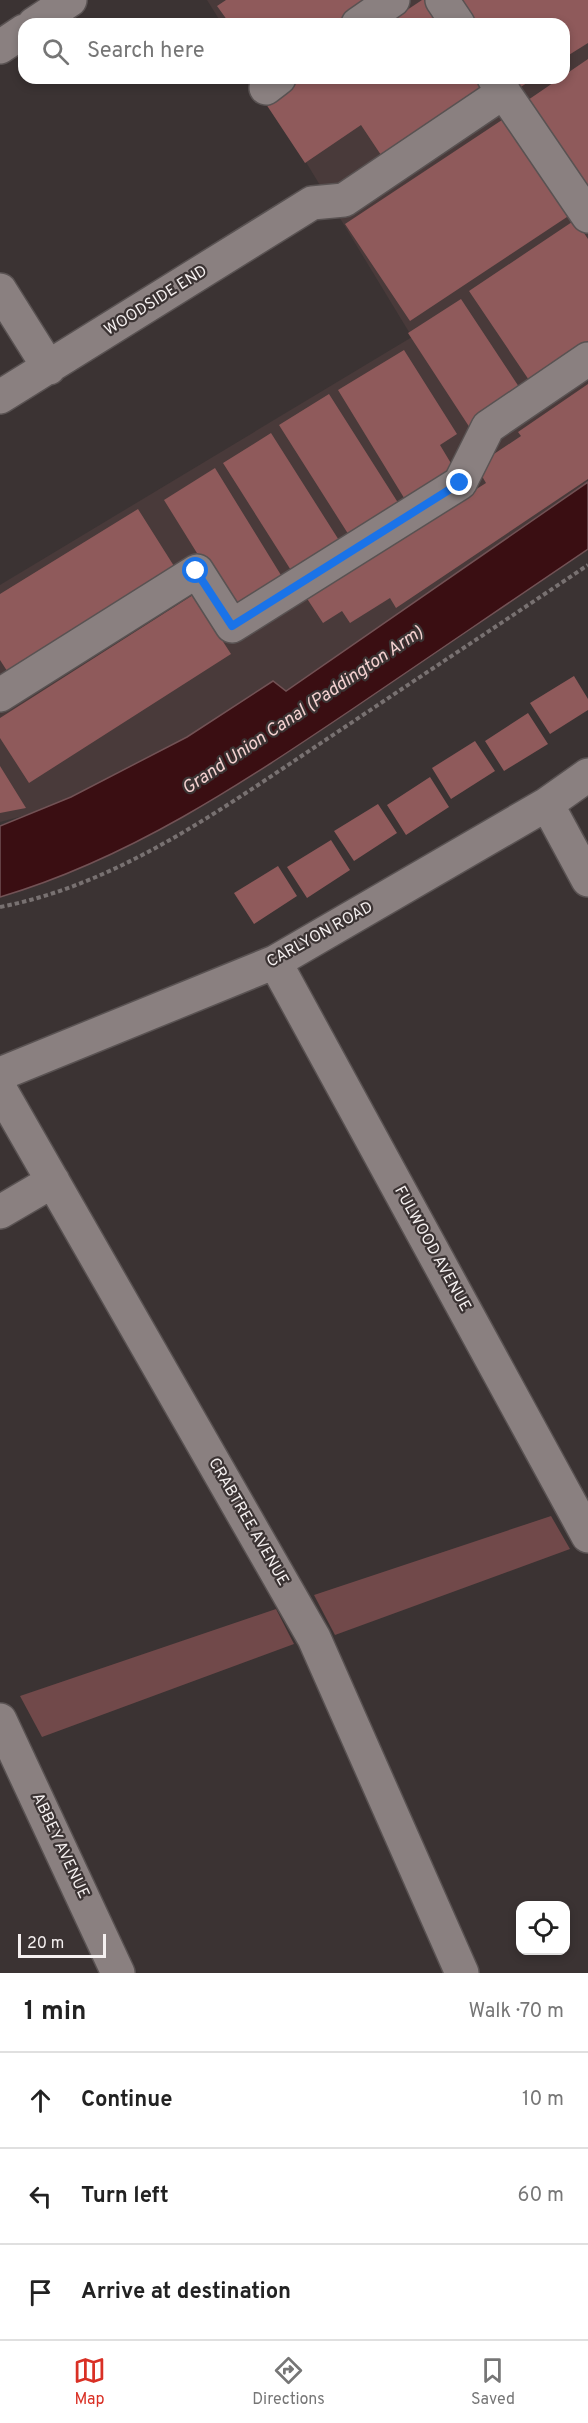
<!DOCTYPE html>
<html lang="en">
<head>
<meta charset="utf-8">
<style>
	:root { --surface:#fff; --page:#f6f6f6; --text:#222; --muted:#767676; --line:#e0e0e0; --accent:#d93025 }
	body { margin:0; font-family:Overpass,sans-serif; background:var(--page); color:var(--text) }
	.controls { position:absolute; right:18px; bottom:18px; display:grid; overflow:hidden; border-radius:12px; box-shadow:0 3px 9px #0003 }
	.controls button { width:54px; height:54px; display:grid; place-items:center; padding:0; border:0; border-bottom:2px solid var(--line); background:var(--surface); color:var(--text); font:30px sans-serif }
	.scale { position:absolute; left:18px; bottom:15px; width:88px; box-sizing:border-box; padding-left:6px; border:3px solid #f5f0f0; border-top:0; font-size:16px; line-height:21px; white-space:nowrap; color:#f5f0f0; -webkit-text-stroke:4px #3b3333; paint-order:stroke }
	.stop { position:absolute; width:18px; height:18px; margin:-14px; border:4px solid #1a73e8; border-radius:50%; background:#fff }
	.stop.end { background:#1a73e8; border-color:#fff; box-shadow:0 2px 6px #0008 }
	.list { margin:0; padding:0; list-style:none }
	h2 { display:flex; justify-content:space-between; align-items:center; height:78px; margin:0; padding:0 24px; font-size:26px }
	h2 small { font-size:20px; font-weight:400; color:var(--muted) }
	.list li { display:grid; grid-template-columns:39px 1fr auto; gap:18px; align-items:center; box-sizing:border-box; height:96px; padding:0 24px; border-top:2px solid var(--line) }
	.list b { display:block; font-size:22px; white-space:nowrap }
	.list em { font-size:20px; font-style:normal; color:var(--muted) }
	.icon { flex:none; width:33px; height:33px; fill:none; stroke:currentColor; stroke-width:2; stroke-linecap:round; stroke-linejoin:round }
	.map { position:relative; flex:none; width:588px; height:1973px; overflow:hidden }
	.search { position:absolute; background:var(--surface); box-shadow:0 3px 9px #0003; left:18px; right:18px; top:18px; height:66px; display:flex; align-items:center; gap:15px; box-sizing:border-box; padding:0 21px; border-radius:18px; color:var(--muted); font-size:22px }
	.sheet { height:366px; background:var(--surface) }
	nav { display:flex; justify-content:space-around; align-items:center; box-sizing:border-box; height:84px; border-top:2px solid var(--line); background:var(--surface); font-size:16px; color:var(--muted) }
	nav a { display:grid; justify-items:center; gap:3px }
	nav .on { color:var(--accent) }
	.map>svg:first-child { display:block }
	.built { fill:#493a3a }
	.green { fill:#71494a }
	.water { fill:#3a0e12; stroke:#725255; stroke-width:1.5 }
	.building { fill:#8f5a5b }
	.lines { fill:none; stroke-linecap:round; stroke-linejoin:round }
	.minor-casing { stroke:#595252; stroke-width:36 }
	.path { stroke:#787171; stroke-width:4; stroke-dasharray:4.5 3; stroke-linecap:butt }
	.minor { stroke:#8a8080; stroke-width:33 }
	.route { stroke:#1a73e8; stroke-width:8 }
	.labels { text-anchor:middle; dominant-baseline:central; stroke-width:4.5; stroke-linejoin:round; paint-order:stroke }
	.street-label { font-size:16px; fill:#f5f0f0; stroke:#3b3333 }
	.water-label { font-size:18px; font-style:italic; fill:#f4d1d0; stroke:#3b3333 }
</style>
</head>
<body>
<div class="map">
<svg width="588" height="1973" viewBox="0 0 588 1973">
	<rect width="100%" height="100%" fill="#3b3333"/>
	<path class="built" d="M207,0h381v486l-326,233 -179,81 -83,22v-237l412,-248 -157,-259h309v-54h-342z"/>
	<path class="green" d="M551,1516l19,33 -235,86 -21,-40z
		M276,1609l18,35 -252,93 -22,-41z"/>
	<path class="water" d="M588,482v67c-79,54 -158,107 -237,161 -110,74 -222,149 -351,187v-71l71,-29 116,-60 86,-56 13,10z"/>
	<path class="building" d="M226,0h147l-35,24h-108l-13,-18z
		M422,0h5l16,24h-57z
		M454,0h134v43l-24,15v-34h-94z
		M588,59v127l-60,-86z
		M304,78h174l10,15 -103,68 -24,-36 -56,38 -39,-59z
		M506,78h28l-19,13z
		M505,118l65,97 -160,106 -65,-97z
		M575,220l13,19v110l-55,37 -64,-95z
		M461,299l62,94 -53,35 -62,-95z
		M404,350l53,84 -17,11 18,30 -49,31 -71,-116z
		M588,384v95l-192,129 -6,-10 -40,25 -8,-12 -19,12 -17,-26 180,-114 -10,-17 45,-30 -3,-4z
		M329,394l73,115 -50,31 -73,-115z
		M271,433l71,112 -48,30 -71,-112z
		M215,468l69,112 -51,31 -69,-111z
		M138,509l41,65 -168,103 -11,-17v-66z
		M193,595l38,59 -202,129 -29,-45v-20z
		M574,676l14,23v11l-38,24 -20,-31z
		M528,713l20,31 -44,27 -19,-30z
		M475,741l20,30 -44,28 -19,-31z
		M0,766l26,42 -26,5z
		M430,777l19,30 -43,28 -19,-30z
		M378,804l19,29 -43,28 -20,-30z
		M331,840l19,30 -43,28 -20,-31z
		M278,866l19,30 -43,28 -20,-31z"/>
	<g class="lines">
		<defs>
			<path id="minor" d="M442,0l16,24
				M34,24l36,-24
				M358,24l35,-24
				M0,47l24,-16
				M494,78l94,138
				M266,88l13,-10
				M0,290l49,78
				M0,397l312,-194 32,-3 160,-108
				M0,695l197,-124 35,55 228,-143 28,-56 100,-68
				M547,804l41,76
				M275,962l313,574
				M0,1074l275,-112 272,-158 41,-29
				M0,1089l314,549 148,335
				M0,1212l53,-31
				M0,1720l118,253"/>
		</defs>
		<use href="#minor" class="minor-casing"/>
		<path class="path" d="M0,907c120,-23 224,-100 324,-166 88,-59 176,-117 264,-176"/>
		<use href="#minor" class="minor"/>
	</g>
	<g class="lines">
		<path class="route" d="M196,571l36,55 228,-143"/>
	</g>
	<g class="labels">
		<g class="street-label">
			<text transform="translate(156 301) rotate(-32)">WOODSIDE END</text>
			<text transform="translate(320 935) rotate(-29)">CARLYON ROAD</text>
			<text transform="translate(432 1249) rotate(61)">FULWOOD AVENUE</text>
			<text transform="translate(248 1522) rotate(60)">CRABTREE AVENUE</text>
			<text transform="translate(60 1846) rotate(65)">ABBEY AVENUE</text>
		</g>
		<g class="water-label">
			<text transform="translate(303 711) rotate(-34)">Grand Union Canal (Paddington Arm)</text>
		</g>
	</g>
</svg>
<div class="controls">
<button><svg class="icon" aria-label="locate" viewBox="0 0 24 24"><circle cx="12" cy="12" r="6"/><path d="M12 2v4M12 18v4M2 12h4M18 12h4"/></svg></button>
</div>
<div class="scale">20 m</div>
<div class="stop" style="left:196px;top:571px"></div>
<div class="stop end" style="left:460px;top:483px"></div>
<div class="search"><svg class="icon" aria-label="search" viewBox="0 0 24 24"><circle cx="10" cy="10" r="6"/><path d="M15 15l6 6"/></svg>Search here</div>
</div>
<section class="sheet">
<h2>1 min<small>Walk · 70 m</small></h2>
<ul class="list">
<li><svg class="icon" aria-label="ahead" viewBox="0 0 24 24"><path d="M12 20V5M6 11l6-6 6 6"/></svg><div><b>Continue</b></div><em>10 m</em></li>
<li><svg class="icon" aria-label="left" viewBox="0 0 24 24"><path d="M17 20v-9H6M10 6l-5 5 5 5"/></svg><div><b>Turn left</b></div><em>60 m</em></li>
<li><svg class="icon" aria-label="arrive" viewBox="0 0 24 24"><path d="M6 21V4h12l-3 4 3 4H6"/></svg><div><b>Arrive at destination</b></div></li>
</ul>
</section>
<nav>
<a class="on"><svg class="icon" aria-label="map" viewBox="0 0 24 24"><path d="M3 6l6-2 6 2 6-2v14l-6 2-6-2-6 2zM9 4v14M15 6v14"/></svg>Map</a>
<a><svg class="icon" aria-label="directions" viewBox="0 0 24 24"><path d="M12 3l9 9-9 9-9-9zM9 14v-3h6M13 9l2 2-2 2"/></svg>Directions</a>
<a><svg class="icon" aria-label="saved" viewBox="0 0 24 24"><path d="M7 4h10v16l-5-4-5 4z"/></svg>Saved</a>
</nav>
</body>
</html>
